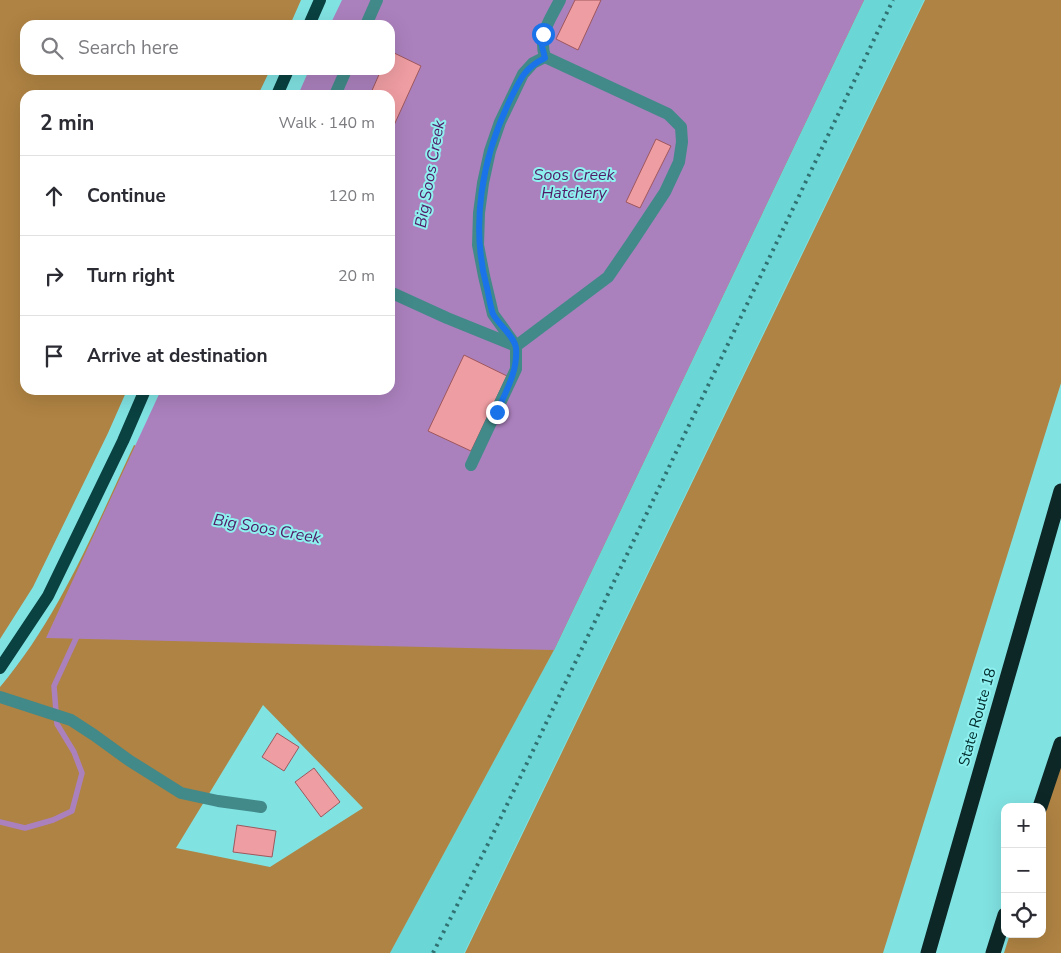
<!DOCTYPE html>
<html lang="en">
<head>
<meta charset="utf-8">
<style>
	:root { --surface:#fff; --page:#f7f7f7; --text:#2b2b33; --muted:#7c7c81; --line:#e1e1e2 }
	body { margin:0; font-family:"Nunito Sans",sans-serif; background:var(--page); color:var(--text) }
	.controls { position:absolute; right:15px; bottom:15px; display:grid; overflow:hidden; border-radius:10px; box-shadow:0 5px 20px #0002 }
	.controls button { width:45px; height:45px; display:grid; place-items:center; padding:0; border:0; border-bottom:1px solid var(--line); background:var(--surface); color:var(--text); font:25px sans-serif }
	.stop { position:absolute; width:15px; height:15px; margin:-11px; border:4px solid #1a73e8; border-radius:50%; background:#fff }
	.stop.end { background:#1a73e8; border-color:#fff; box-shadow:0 1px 5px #0008 }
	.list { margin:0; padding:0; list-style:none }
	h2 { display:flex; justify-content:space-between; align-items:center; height:65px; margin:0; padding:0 20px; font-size:21px }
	h2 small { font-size:16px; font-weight:400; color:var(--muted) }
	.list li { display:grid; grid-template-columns:32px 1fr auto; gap:15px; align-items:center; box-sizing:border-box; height:80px; padding:0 20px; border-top:1px solid var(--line) }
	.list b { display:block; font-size:19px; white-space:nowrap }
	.list em { font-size:16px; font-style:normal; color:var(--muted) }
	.icon { flex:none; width:28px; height:28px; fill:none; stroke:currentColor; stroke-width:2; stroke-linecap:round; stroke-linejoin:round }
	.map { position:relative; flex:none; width:1061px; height:953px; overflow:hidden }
	.search { position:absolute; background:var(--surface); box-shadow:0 5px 20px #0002; left:20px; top:20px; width:375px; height:55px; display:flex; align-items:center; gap:12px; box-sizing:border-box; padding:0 18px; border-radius:15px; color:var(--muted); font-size:19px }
	.panel { position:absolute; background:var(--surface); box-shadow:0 5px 20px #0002; left:20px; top:90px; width:375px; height:305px; border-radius:15px }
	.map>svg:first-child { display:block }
	.built { fill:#6ad6d6 }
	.forest { fill:#af8343; fill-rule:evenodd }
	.water { fill:#ab81bd }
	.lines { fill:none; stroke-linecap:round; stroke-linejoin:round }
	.stream { stroke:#ab81bd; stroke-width:5.5 }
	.building { fill:#ee9da2; stroke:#9d575d }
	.minor { stroke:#428989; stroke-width:12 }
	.major { stroke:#0a4141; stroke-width:12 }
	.highway { stroke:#0d2727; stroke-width:15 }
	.rail { stroke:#327172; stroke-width:4; stroke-dasharray:2.5 5; stroke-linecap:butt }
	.route { stroke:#1a73e8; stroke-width:6 }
	.labels { text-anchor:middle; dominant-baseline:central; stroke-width:4; stroke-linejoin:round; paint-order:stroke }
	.street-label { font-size:15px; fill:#00292a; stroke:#8ef0ef }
	.water-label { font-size:16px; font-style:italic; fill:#511c65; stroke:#8ef0ef }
</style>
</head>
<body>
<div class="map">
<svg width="1061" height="953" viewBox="0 0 1061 953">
	<rect width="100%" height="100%" fill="#81e2e2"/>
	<path class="built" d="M864,0h60l-460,953h-74l164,-303z"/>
	<path class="forest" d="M0,0h301l-11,25h-265v45h245l-12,25h-233v295h102l-19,43 -75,154 -33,52z
		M738,0h126l-310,650 -164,303h-390v-266c60,-71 95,-159 134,-242l164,62 46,-117h21l-24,68 13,76 -11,5 -41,-5 -55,-23 -32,-2 -48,14 -46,25 17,28 83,-31 29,7 59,17 41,2 22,-2 10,-12 3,-25 -6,-31 1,-39 33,-123 9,-16 27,13c-21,53 -60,134 -54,191 2,13 14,40 19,54l43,10 26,-18 39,-168 77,-72 74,-37 56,-123 -2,-26 -19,-82zM263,705l100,103 -93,59 -94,-19z
		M925,0h136v383l-178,570h-418z
		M1061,759v194h-57l6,-19h32v-111z"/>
	<path class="water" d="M342,0h522l-310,650 -508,-12 115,-248h229v-295h-92l11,-25h81v-45h-60z"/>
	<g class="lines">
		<path class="stream" d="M0,822l25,6 28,-8 19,-9 10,-38 -8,-21 -17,-28 -3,-38 25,-54"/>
	</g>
	<path class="building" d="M575,0h26l-23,50 -22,-11z
		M390,51l31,15 -31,68v-39h-20l11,-25h9z
		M656,139l15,7 -31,62 -14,-6z
		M464,355l43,21 -36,75 -43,-20z
		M277,733l22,14 -15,24 -22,-14z
		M314,768l26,34 -19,15 -26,-35z
		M237,825l39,6 -4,26 -39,-5z"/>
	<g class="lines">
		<path class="minor" d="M366,25l11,-25
			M545,57c-7,-23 5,-37 15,-57
			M335,95l11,-25
			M390,292l57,26 69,28 92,-69 24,-35 33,-50 14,-30 3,-20 -1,-15 -13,-13 -123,-57 -12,6 -10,11 -23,48 -10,29 -7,32 -4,30 -1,32 6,31 9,38 23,32v23l-45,96
			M0,697l71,23 23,15 36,26 51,32 37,8 43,6"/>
		<path class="major" d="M309,25l11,-25
			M277,95l11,-25
			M0,668l48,-72 75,-155 22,-51"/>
		<path class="highway" d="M1040,807l21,-63
			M928,953l133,-462
			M993,953l12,-38"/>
		<path class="rail" d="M433,953l59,-117 401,-836"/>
	</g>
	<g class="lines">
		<path class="route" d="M497,412c9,-21 21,-41 19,-64 -1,-11 -18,-24 -23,-34 -3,-8 -4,-18 -6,-26 -17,-63 -5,-130 23,-188 10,-20 14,-32 35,-42l-3,-12 1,-12"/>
	</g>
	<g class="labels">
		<g class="street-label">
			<text transform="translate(977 717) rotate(-74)">State Route 18</text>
		</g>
		<g class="water-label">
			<text transform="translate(430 174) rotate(-80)">Big Soos Creek</text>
			<text x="574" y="175">Soos Creek<tspan x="574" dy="18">Hatchery</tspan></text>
			<text transform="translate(267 529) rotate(10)">Big Soos Creek</text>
		</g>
	</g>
</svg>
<div class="controls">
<button>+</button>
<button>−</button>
<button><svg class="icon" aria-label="locate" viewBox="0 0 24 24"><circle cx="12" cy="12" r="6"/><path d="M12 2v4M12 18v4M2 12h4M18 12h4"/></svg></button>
</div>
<div class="stop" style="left:543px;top:34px"></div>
<div class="stop end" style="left:497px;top:412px"></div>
<div class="search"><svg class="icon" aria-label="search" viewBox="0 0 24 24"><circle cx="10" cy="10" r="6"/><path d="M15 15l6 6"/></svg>Search here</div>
<section class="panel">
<h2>2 min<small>Walk · 140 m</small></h2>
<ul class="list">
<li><svg class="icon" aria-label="ahead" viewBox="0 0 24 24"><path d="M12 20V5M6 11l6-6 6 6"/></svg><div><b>Continue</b></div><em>120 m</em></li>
<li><svg class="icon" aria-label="right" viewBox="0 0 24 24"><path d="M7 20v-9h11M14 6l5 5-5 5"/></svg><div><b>Turn right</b></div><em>20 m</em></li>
<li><svg class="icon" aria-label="arrive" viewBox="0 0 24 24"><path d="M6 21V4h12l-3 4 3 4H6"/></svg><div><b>Arrive at destination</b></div></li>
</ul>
</section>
</div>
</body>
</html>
